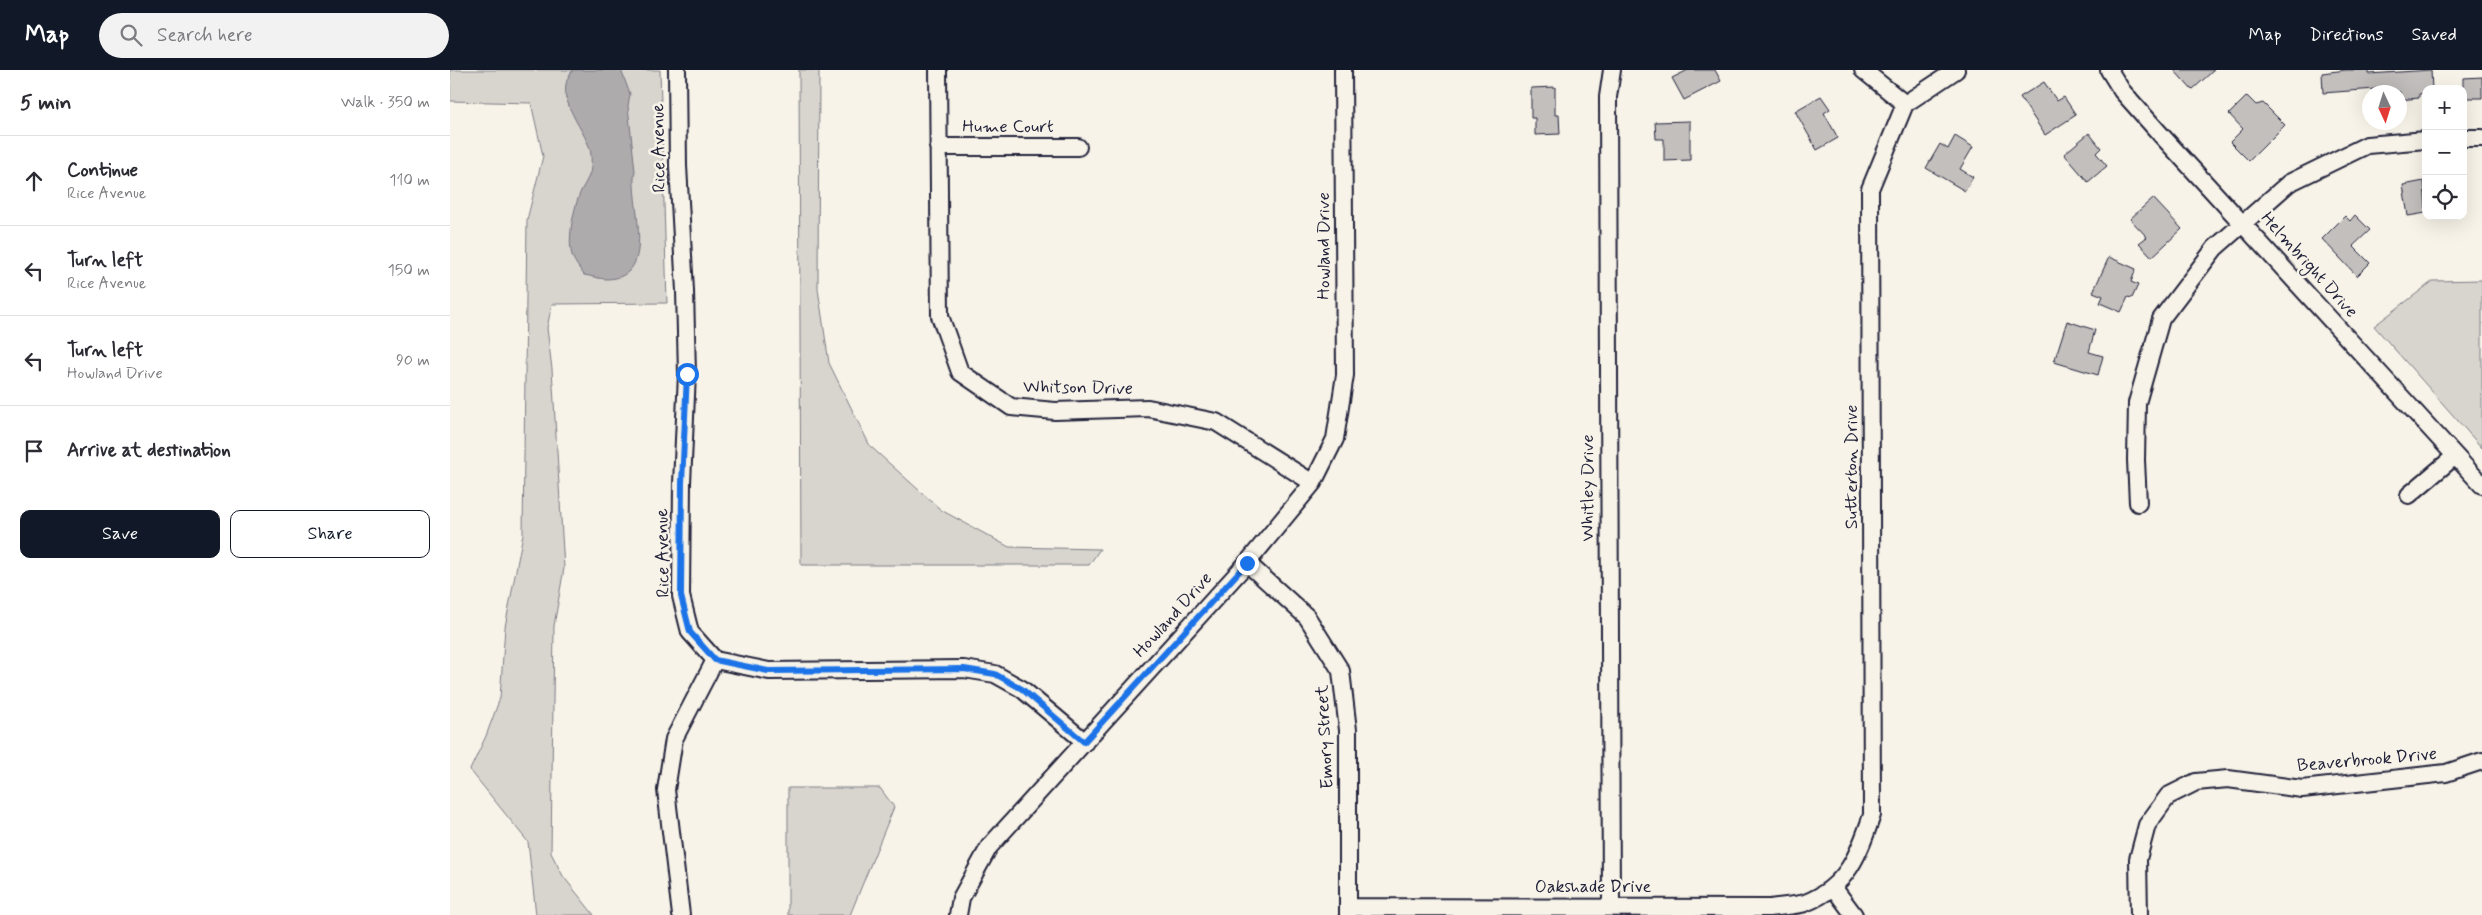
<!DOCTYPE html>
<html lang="en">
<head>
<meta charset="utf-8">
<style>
	:root { --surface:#fff; --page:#f2f2f3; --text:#2b2b33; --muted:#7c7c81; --line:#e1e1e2; --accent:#111827 }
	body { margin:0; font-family:Mynerve,sans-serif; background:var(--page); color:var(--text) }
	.controls { position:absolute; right:15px; top:15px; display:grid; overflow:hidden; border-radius:10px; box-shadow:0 5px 20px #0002 }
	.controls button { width:45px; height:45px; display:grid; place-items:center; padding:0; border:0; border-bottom:1px solid var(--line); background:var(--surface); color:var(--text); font:25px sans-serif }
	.compass { position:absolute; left:1912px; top:15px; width:45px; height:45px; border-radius:50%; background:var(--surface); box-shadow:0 5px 20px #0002; rotate:176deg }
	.stop { position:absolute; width:15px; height:15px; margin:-11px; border:4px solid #1a73e8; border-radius:50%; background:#fff }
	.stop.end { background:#1a73e8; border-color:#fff; box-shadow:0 1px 5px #0008 }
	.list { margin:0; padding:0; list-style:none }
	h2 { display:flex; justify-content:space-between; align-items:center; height:65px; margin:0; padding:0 20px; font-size:21px }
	h2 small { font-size:16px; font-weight:400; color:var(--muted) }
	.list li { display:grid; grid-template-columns:32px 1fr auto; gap:15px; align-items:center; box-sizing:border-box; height:90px; padding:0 20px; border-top:1px solid var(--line) }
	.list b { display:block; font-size:19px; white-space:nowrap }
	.list p { margin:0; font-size:16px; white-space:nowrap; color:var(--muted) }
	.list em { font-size:16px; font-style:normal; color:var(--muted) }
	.actions { display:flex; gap:10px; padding:15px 20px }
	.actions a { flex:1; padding:11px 0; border:1px solid var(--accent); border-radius:10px; text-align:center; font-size:18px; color:var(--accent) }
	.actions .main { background:var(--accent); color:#fff }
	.icon { flex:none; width:28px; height:28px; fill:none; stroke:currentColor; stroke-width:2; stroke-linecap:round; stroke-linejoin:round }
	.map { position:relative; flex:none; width:2032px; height:845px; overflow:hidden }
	header { display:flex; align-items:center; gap:30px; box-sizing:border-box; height:70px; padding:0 25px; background:var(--accent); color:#fff }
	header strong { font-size:24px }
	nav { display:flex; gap:28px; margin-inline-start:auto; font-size:18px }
	.search { width:350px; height:45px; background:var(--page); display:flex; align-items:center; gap:12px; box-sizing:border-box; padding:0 18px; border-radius:28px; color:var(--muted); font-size:19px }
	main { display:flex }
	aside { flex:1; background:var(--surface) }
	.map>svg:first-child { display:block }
	.green { fill:#d8d5cf; stroke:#7d7c85 }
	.water { fill:#aeabad; stroke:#76747f }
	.building { fill:#c2bfbd; stroke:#22223b }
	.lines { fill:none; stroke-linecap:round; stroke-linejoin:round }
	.street-casing { stroke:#22223b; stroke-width:20 }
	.street { stroke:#f7f3e8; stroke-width:16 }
	.route { stroke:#1a73e8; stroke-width:6 }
	.labels { text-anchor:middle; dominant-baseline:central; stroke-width:5; stroke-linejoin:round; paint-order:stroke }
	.street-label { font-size:18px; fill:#22223b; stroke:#f7f3e8 }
</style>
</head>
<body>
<header>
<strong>Map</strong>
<div class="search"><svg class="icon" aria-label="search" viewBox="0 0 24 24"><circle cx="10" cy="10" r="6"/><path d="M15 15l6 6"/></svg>Search here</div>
<nav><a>Map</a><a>Directions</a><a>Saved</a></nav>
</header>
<main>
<aside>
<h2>5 min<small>Walk · 350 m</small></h2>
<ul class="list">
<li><svg class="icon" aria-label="ahead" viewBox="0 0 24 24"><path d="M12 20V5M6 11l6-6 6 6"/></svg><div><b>Continue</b><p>Rice Avenue</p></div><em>110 m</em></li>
<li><svg class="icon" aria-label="left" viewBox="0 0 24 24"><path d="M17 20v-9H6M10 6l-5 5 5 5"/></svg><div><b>Turn left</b><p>Rice Avenue</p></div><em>150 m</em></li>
<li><svg class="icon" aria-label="left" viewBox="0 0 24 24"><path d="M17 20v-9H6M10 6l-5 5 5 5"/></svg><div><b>Turn left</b><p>Howland Drive</p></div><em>90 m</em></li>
<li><svg class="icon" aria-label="arrive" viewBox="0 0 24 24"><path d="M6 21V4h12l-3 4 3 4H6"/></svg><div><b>Arrive at destination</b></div></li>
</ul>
<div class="actions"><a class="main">Save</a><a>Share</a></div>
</aside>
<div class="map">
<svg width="2032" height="845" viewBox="0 0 2032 845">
	<rect width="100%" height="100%" fill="#f7f3e8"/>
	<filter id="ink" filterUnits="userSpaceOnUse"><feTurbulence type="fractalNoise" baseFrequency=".02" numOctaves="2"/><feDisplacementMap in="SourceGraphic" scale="10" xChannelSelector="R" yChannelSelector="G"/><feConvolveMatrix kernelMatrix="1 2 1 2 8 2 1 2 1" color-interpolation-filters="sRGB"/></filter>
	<g filter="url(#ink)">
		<path class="green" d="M0,0h210l7,233 -115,1 -5,24 5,41 12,199 -10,58 -3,227 12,23 31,39h-58l-8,-73 -58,-72 16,-34 14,-38 5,-71 18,-93 4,-314 16,-64 -12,-53 -81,-2z
			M349,0h20l-1,219 11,74 41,83 71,64 68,37 91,2 -11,16h-288z
			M2032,210v168l-108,-122 59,-45z
			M338,718h92l14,19 -44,108h-62z"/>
		<path class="water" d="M123,0h48l9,24 -2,12 7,65c-7,28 26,107 -28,108 -7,0 -16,-3 -23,-4 -4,-6 -10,-13 -12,-20 -5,-16 2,-49 9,-64 8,-16 11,-16 10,-36 -1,-22 -42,-58 -18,-85z"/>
		<path class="building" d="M1238,0h27l6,11 -37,19 -12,-22z
			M1724,0h40l-22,20z
			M1896,0h23v4l62,-4 1,19h-6v4l-7,1v4l-19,2v-8h-11v-4l-66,5 -1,-20z
			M2032,7v21h-19v-20z
			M1594,12l13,19 7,-4 12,18 -31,20 -25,-38z
			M1105,17v28h4l1,19 -25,1v-17h-4v-30z
			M1371,26l9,13 -6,4 14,25 -21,12 -22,-39z
			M1797,26l9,9 7,-2 22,22 -36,36 -19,-19 13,-13 -14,-15z
			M1240,51v39l-26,1v-22h-8l-1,-17z
			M1639,63l12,15 -5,5 11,13 -19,16 -24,-28z
			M1505,66l18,11 -13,22 13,8 -8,14 -39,-23 14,-24 8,5z
			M1974,111l2,32 -18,3 -5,-31z
			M1703,128l29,31 -30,28 -13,-14 8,-6 -17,-18z
			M1905,145l15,15 -17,16 17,17 -13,13 -35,-37 23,-23 5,5z
			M1659,187l27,12 -5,13 7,3 -6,13 -4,-1 -7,15 -21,-9 3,-7 -10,-4z
			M1617,251l28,9 -6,22 14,4 -5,19 -44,-13z"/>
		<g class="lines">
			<defs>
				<path id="street" d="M227,0l1,96 7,125 2,83 -5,109 -1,113 9,36 25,28 54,11 195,-2 31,5 27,15 63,53
					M488,0l2,246 20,56 51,35 44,4 93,-3 68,14 97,61
					M1413,0l42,34
					M1659,0l13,21 40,45 320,349
					M2013,68h19
					M488,77h140
					M1959,425l46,-39
					M1688,433l-2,-43 1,-57 24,-84 54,-71 74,-65 78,-38 59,-5
					M797,493l60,54 34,54 7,59v185
					M1383,817l21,28
					M898,837l422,1c11,-2 24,-2 35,-5 42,-16 54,-49 67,-88l-2,-626 35,-85 51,-34
					M1161,837l-3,-810 4,-27
					M231,845l-15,-125 8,-51 41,-79
					M508,845l3,-17 28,-51 258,-284 66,-80 22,-44 10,-64 -2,-305
					M1689,845l-1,-56 9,-34 21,-29 28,-14 32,-3 74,10 144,-16 36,-12"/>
			</defs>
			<use href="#street" class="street-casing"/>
			<use href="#street" class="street"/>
		</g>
	</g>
	<g class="lines" filter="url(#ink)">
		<path class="route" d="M237,304l-5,109 -1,113 9,36 25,28 53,11 196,-2 31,5 27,15 62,53 163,-179"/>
	</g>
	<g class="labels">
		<g class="street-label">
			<text x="558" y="57">Hume Court</text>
			<text transform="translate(209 78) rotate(-91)">Rice Avenue</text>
			<text transform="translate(874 176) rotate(-90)">Howland Drive</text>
			<text transform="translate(1859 195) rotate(48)">Helmbright Drive</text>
			<text transform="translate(628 318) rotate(1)">Whitson Drive</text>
			<text transform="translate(1402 397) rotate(-90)">Sutterton Drive</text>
			<text transform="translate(1138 418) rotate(-90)">Whitley Drive</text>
			<text transform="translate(213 483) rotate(-91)">Rice Avenue</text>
			<text transform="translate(723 545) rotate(-48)">Howland Drive</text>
			<text transform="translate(875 667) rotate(-93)">Emory Street</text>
			<text transform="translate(1917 690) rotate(-5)">Beaverbrook Drive</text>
			<text x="1143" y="817">Oakshade Drive</text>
		</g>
	</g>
</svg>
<div class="controls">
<button>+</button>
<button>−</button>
<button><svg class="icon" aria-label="locate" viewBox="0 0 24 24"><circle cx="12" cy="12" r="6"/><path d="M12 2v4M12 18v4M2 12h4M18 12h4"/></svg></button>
</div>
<svg class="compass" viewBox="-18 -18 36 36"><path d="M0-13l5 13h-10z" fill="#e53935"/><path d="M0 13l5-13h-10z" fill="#7c7c81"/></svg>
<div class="stop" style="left:237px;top:304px"></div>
<div class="stop end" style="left:797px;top:493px"></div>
</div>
</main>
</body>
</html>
